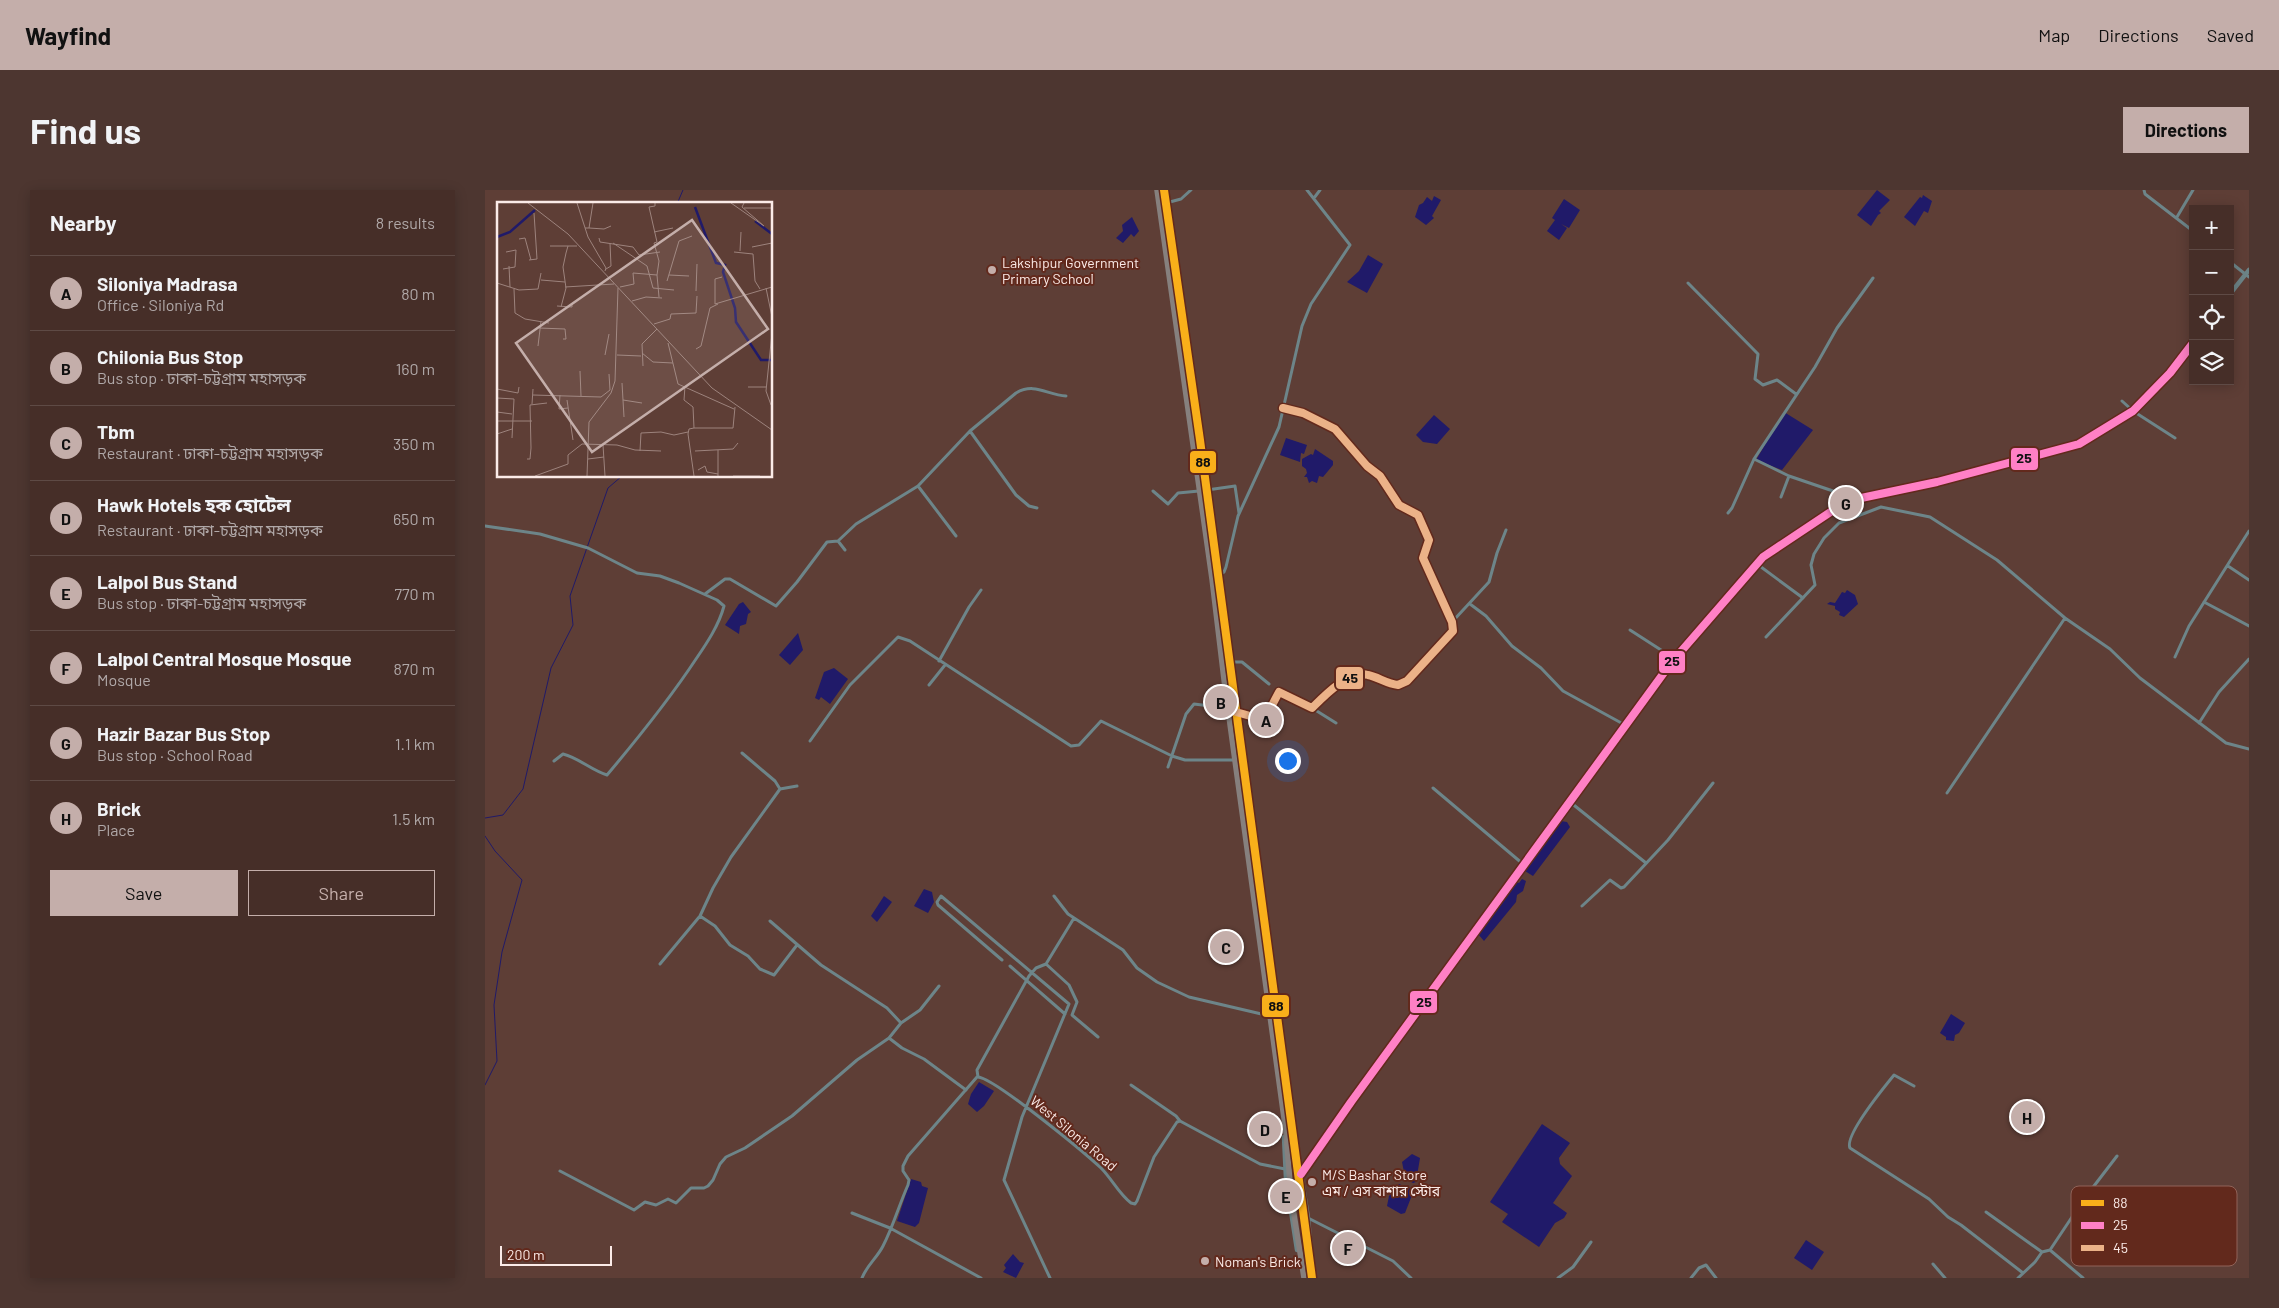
<!DOCTYPE html>
<html lang="en">
<head>
<meta charset="utf-8">
<style>
	:root { --surface:#462e28; --page:#4d3630; --text:#f1f3f6; --muted:#b0a8a8; --line:#5e4a45; --accent:#c4aeaa }
	body { margin:0; font-family:Barlow,"Noto Sans Bengali",sans-serif; background:var(--page); color:var(--text) }
	.controls { position:absolute; right:15px; top:15px; display:grid; overflow:hidden; border-radius:0px; box-shadow:0 2px 12px #0003 }
	.controls button { width:45px; height:45px; display:grid; place-items:center; padding:0; border:0; border-bottom:1px solid var(--line); background:var(--surface); color:var(--text); font:25px sans-serif }
	.scale { position:absolute; left:15px; bottom:12px; width:112px; box-sizing:border-box; padding-left:5px; border:2px solid #fbebe8; border-top:0; font-size:14px; line-height:18px; white-space:nowrap; color:#fbebe8; -webkit-text-stroke:4px #62291c; paint-order:stroke }
	.you { position:absolute; left:802px; top:570px; width:18px; height:18px; margin:-12px; border:4px solid #fff; border-radius:50%; background:#1a73e8; box-shadow:0 0 0 8px #1a73e833 }
	.badge { display:grid; place-items:center; width:32px; height:32px; border-radius:50%; background:var(--accent); color:#111; font-size:16px; font-weight:700 }
	.pin { position:absolute; translate:-50% -50%; border:2px solid #fff; box-shadow:0 1px 5px #0006 }
	.list { margin:0; padding:0; list-style:none }
	h2 { display:flex; justify-content:space-between; align-items:center; height:65px; margin:0; padding:0 20px; font-size:21px }
	h2 small { font-size:16px; font-weight:400; color:var(--muted) }
	.list li { display:grid; grid-template-columns:32px 1fr auto; gap:15px; align-items:center; box-sizing:border-box; height:75px; padding:0 20px; border-top:1px solid var(--line) }
	.list b { display:block; font-size:19px; white-space:nowrap }
	.list p { margin:0; font-size:16px; white-space:nowrap; color:var(--muted) }
	.list em { font-size:16px; font-style:normal; color:var(--muted) }
	.actions { display:flex; gap:10px; padding:15px 20px }
	.actions a { flex:1; padding:11px 0; border:1px solid var(--accent); border-radius:0px; text-align:center; font-size:18px; color:var(--accent) }
	.actions .main { background:var(--accent); color:#111 }
	.icon { flex:none; width:28px; height:28px; fill:none; stroke:currentColor; stroke-width:2; stroke-linecap:round; stroke-linejoin:round }
	.map { position:relative; flex:none; width:1764px; height:1088px; overflow:hidden; border-radius:0px }
	header { display:flex; align-items:center; gap:30px; box-sizing:border-box; height:70px; padding:0 25px; background:var(--accent); color:#111 }
	header strong { font-size:24px }
	nav { display:flex; gap:28px; margin-inline-start:auto; font-size:18px }
	.intro { display:flex; align-items:center; justify-content:space-between; box-sizing:border-box; height:120px; padding:0 30px }
	h1 { margin:0; font-size:35px }
	.button { padding:12px 22px; border-radius:0px; background:var(--accent); color:#111; font-size:18px; font-weight:700 }
	main { display:flex; gap:30px; padding:0 30px }
	aside { flex:1; background:var(--surface); border-radius:0px; box-shadow:0 2px 12px #0003 }
	.map>svg:first-child { display:block }
	.water { fill:#201a69 }
	.lines { fill:none; stroke-linecap:round; stroke-linejoin:round }
	.stream { stroke:#201a69; stroke-width:1 }
	.street { stroke:#6d8589; stroke-width:3 }
	.secondary { stroke:#6c8386; stroke-width:4.5 }
	.highway { stroke:#86807e; stroke-width:5.5 }
	.bus-1-casing { stroke:#62291c; stroke-width:11 }
	.bus-2-casing { stroke:#62291c; stroke-width:11 }
	.bus-3-casing { stroke:#62291c; stroke-width:11 }
	.bus-1 { stroke:#f9af1a; stroke-width:8 }
	.bus-2 { stroke:#ff80c5; stroke-width:8 }
	.bus-3 { stroke:#ebb288; stroke-width:8 }
	.poi-dot { fill:#c4aeaa; stroke:#62291c; stroke-width:2 }
	.labels { text-anchor:middle; dominant-baseline:central; stroke-width:4; stroke-linejoin:round; paint-order:stroke }
	.poi-label { font-size:14px; fill:#fbebe8; stroke:#62291c; text-anchor:start }
	.street-label { font-size:14px; fill:#fbebe8; stroke:#62291c }
	.inset-river { fill:none; stroke:#201a69; stroke-width:2.5 }
	.inset-road { fill:none; stroke:#9d837d; stroke-width:1 }
	.view { fill:#c4aeaa; fill-opacity:0.15; stroke:#c4aeaa; stroke-width:2.5 }
	.inset-edge { fill:none; stroke:#fbebe8; stroke-width:2.5 }
	.key { fill:#62291c; stroke:#906359; stroke-width:1 }
	.key-label { font-size:14px; fill:#fbebe8 }
	.line-badge { stroke:#62291c; stroke-width:2 }
	.pale-badge-label { font-size:14px; text-anchor:middle; font-weight:bold; fill:#111 }
</style>
</head>
<body>
<header>
<strong>Wayfind</strong>
<nav><a>Map</a><a>Directions</a><a>Saved</a></nav>
</header>
<div class="intro"><h1>Find us</h1><a class="button">Directions</a></div>
<main>
<aside>
<h2>Nearby<small>8 results</small></h2>
<ul class="list">
<li><span class="badge">A</span><div><b>Siloniya Madrasa</b><p>Office · Siloniya Rd</p></div><em>80 m</em></li>
<li><span class="badge">B</span><div><b>Chilonia Bus Stop</b><p>Bus stop · ঢাকা-চট্টগ্রাম মহাসড়ক</p></div><em>160 m</em></li>
<li><span class="badge">C</span><div><b>Tbm</b><p>Restaurant · ঢাকা-চট্টগ্রাম মহাসড়ক</p></div><em>350 m</em></li>
<li><span class="badge">D</span><div><b>Hawk Hotels হক হোটেল</b><p>Restaurant · ঢাকা-চট্টগ্রাম মহাসড়ক</p></div><em>650 m</em></li>
<li><span class="badge">E</span><div><b>Lalpol Bus Stand</b><p>Bus stop · ঢাকা-চট্টগ্রাম মহাসড়ক</p></div><em>770 m</em></li>
<li><span class="badge">F</span><div><b>Lalpol Central Mosque Mosque</b><p>Mosque</p></div><em>870 m</em></li>
<li><span class="badge">G</span><div><b>Hazir Bazar Bus Stop</b><p>Bus stop · School Road</p></div><em>1.1 km</em></li>
<li><span class="badge">H</span><div><b>Brick</b><p>Place</p></div><em>1.5 km</em></li>
</ul>
<div class="actions"><a class="main">Save</a><a>Share</a></div>
</aside>
<div class="map">
<svg width="1764" height="1088" viewBox="0 0 1764 1088">
	<rect width="100%" height="100%" fill="#5e3e36"/>
	<path class="water" d="M1392,0l13,10 -11,11 2,2 -3,2 -7,11 -14,-11z
		M1438,5l9,6 -4,12 -4,-2 -9,15 -11,-9 16,-20 2,1z
		M949,6l7,4 -9,16 2,2 -8,7 -11,-8 4,-12 4,-2 4,-6 5,4z
		M1079,9l16,11 -11,18 -8,-4 6,4 -8,12 -12,-9 8,-11 -3,-2z
		M647,27l7,14 -5,6 -3,-3 -8,9 -7,-5 7,-7 -1,-6z
		M883,65l15,9 -16,29 -20,-11 12,-11z
		M1299,222l29,18 -31,40 -26,-10z
		M949,225l16,14 -13,15 -14,-2 -7,-7z
		M801,248l21,7 -3,9 -3,-1 -1,9 -20,-7z
		M830,259l18,12v4l-10,12 -4,-1 -2,7 -5,-2 -3,2 -2,-6h-3l3,-4 -1,-4 -4,-3v-7l9,-5 2,1z
		M1362,400l8,5 3,9 -14,13 -5,-2 1,-3 -5,-3v-3l-8,-2 3,-2 5,1 7,-11 3,1z
		M258,412l8,10 -3,2 -2,10 -6,2 -1,8 -14,-9 14,-21z
		M313,443l5,17 -13,15 -11,-10z
		M349,478l14,11 -18,25 -9,-7 -2,3 -4,-2 9,-26z
		M1076,631l6,1 3,5 -37,49 -8,-5z
		M1037,689l4,2 -3,10 -6,4 -1,7 -32,39 -6,-7 39,-52 2,1z
		M439,699l8,3 2,10 -6,11 -14,-7z
		M399,706l8,6 -15,20 -6,-6z
		M1466,824l14,9 -6,10 -4,2 -1,6 -8,-1v-3l-6,-4z
		M494,892l15,9 -10,15 -7,6 -9,-8 3,-10z
		M1057,934l28,19 -11,15 1,6 12,12 -19,27 14,10 -3,5 -9,5 -16,24 -37,-25 6,-8 -18,-12z
		M927,964l8,4 -4,24 -3,1 -15,-8v-2l6,-1 -2,-10z
		M426,989l10,3 1,4 6,2 -9,35 -4,4 -18,-6z
		M914,994l15,6 -9,23 -4,1 -14,-8 2,-10z
		M1321,1050l18,12 -12,18 -18,-12z
		M528,1064l7,8 4,1 -8,15 -13,-6 3,-4 -2,-3z"/>
	<g class="lines">
		<path class="stream" d="M192,14l6,-14
			M0,628l18,-3 20,-26 28,-121 22,-43 -3,-29 38,-108 14,-12
			M0,646l10,15 27,29 -20,72 -8,53 3,56 -12,24"/>
		<path class="street" d="M1659,0l1,4 48,37
			M829,8l6,-8
			M681,13l15,-4 10,-9
			M1692,27l16,-27
			M1745,72l19,15
			M1203,93l70,71 -3,25 8,6 14,-5 19,14
			M1637,211l11,10 42,27
			M485,241l46,64 13,11 8,2
			M1269,269l35,17 -8,21
			M1304,286l44,15 14,10
			M433,296l38,50
			M722,300l28,-4 4,27
			M668,301l15,13 10,-11 21,-2
			M1243,323l4,-5 22,-49 61,-92 22,-39 36,-50
			M0,336l55,8 48,14 49,25 23,3 19,7 38,17 7,6c-5,19 -17,37 -28,53 -27,41 -57,78 -89,116 -16,-5 -28,-17 -44,-21l-9,7
			M353,351l7,9
			M1272,374l46,34
			M1743,376l21,14
			M733,386l6,-4 2,-5 12,-51 41,-89 23,-101 9,-22 39,-59 -43,-55
			M220,404l20,-15h5l46,27 21,-24 30,-40 11,-1 18,-17 62,-38 52,-55 46,-38c19,-11 31,2 50,3
			M1719,412l45,24
			M985,414l16,12 26,30 29,22 22,23 62,34
			M967,432l37,-40 8,-29 9,-23
			M1145,440l45,29
			M1281,447l49,-52 -4,-20 3,-11 10,-16 15,-15 42,-16 49,10 67,43 68,58 45,31 30,29 86,65 23,6
			M1690,467l14,-31 60,-95
			M454,471l30,-54 12,-17
			M744,472h13l27,22
			M444,495l16,-20
			M827,518l24,15
			M751,522l25,7 7,-6 11,-21 33,16c13,-13 37,-38 56,-33 10,2 19,9 30,10l9,-4 46,-50 -1,-9 -29,-64 6,-18 -11,-25 -19,-10 -19,-29 -13,-10 -32,-37 -32,-16 -20,-5
			M1714,533l20,-31 30,-33
			M325,551l40,-56 48,-48 12,4 161,105 8,-1 22,-24 71,35 13,4h49
			M257,563l33,28 5,8
			M683,577l18,-53 8,-10 33,4
			M948,598l90,76
			M1462,603l118,-175
			M1085,612l76,61
			M569,706l14,18 55,36 14,18 20,14 32,15 81,19
			M1097,716l28,-26 11,8 3,-1 44,-47 45,-57
			M215,726l15,10 15,19 18,11 12,13 14,6 23,-30
			M285,731l51,44 66,43 14,15
			M517,770l-64,-55 -1,-3 4,-6 128,108 -47,113 -18,63 46,98
			M175,774l40,-48 13,-28 18,-31 49,-68 17,-3
			M561,774l23,21 8,17 -5,13 26,22
			M525,776l55,48
			M404,848l13,10 22,11 42,31
			M493,887l-1,-7 52,-94 7,-8 10,-4 28,-46
			M646,895l45,31 4,5
			M1429,896l-20,-11c-9,11 -50,61 -44,73l79,51 19,18 13,8 62,48
			M75,981l74,39 11,-8 11,3 12,-6 8,4 15,-15h13l4,-2 5,-6 7,-16 6,-7 19,-9 47,-32 65,-56 32,-22 12,-15 19,-13 19,-24
			M1501,1022l56,40
			M367,1023l38,15 91,50
			M823,1028l85,43 18,17
			M1565,1060l33,28
			M1448,1074l12,14
			M377,1088c5,-13 15,-20 21,-32 10,-19 16,-41 25,-61l1,-5 -6,-9v-5l5,-10 69,-79c14,-2 109,77 124,91 11,11 18,26 30,35l4,1 2,-3 17,-44 23,-35 3,-1 80,43 25,5
			M1073,1088l15,-11 18,-25
			M1206,1088l8,-10 7,-3 10,13
			M1533,1088l17,-16 7,-10 8,-2 34,-51 33,-43"/>
		<path class="secondary" d="M1745,104l19,-24
			M799,947l2,42 11,71
			M811,952l12,76 3,35
			M816,984l50,-72 320,-439 92,-106 84,-56 90,-19 142,-38 54,-33 37,-38 23,-30"/>
		<path class="highway" d="M672,0l55,389 13,109 61,445 5,62 13,83
			M679,0l36,250 112,838"/>
		<defs>
			<path id="bus-1" d="M679,0l36,250 112,838"/>
			<path id="bus-2" d="M816,984l50,-72 320,-439 92,-106 84,-56 90,-19 142,-38 54,-33 37,-38 23,-30"/>
			<path id="bus-3" d="M751,522l25,7 7,-6 11,-21 33,16c13,-13 37,-38 56,-33 10,2 19,9 30,10l9,-4 46,-50 -1,-9 -29,-64 6,-18 -11,-25 -19,-10 -19,-29 -13,-10 -32,-37 -32,-16 -20,-5"/>
		</defs>
		<use href="#bus-1" class="bus-1-casing"/>
		<use href="#bus-2" class="bus-2-casing"/>
		<use href="#bus-3" class="bus-3-casing"/>
		<use href="#bus-1" class="bus-1"/>
		<use href="#bus-2" class="bus-2"/>
		<use href="#bus-3" class="bus-3"/>
	</g>
	<g class="poi-dot">
		<circle cx="507" cy="80" r="5"/>
		<circle cx="827" cy="992" r="5"/>
		<circle cx="720" cy="1071" r="5"/>
	</g>
	<g class="labels">
		<g class="poi-label">
			<text x="517" y="72">Lakshipur Government<tspan x="517" dy="16">Primary School</tspan></text>
			<text x="837" y="984">M/S Bashar Store<tspan x="837" dy="16">এম / এস বাশার স্টোর</tspan></text>
			<text x="730" y="1071">Noman's Brick</text>
		</g>
		<g class="street-label">
			<text transform="translate(589 943) rotate(40)">West Silonia Road</text>
		</g>
	</g>
	<g transform="translate(12 12)">
		<rect width="275" height="275" fill="#5e3e36"/>
		<path class="inset-river" d="M198,5l21,56 9,2 -2,7 12,36 1,14 25,38h11M258,19l17,13M0,35l13,-5 25,-22"/>
		<path class="inset-road" d="M31,1l40,31 144,154 60,42M80,1l11,34 18,31 -1,3M234,1l33,23 -22,-19 2,-4M247,6h28M88,26h4l4,-25M92,26l15,1 7,-3M157,30l19,-4M102,36l1,4 33,5 6,8 21,-3M22,37l6,-1 6,22M116,41l34,23 6,22 21,2M53,44h18M255,45l20,-4M243,49l1,-19M237,50l19,2 2,27 5,8M32,58l8,-1 -3,-46M12,64l1,21M6,67l12,-2 1,-17 -10,2M109,67l5,-3 -1,-23M160,73l2,22M172,73l20,1M225,75l-7,2v25l57,-17M44,78l24,2M170,79l12,-40 13,-5M0,81l22,7 19,-1 3,-16M68,85l49,-3M123,85l14,-3 -1,-11 24,2 2,-14 -5,-18 3,-1 -8,-35 6,-1v-3M269,86l6,29M17,87l1,24 10,6 24,4M199,89l1,-27M135,99l14,-4 16,1M60,104l15,1v-4M64,105l5,-19 -3,-21 3,-14 2,-7h9M157,122l16,-5 1,-5 25,-1 1,-17M42,126l26,1 1,10h-3M171,141l10,41 56,25M41,144l3,-25M199,147l5,-3 9,-38 8,-4M145,151l11,9 20,1M108,153l4,-21M120,153l24,1M146,164l-1,-22 15,-15M83,169l1,25M125,181l2,34M188,184l-1,14 9,7 1,21 -5,1 -1,5 6,42M251,185h18M0,187l21,4 1,-6M36,193l68,2 9,-7 -1,-16M63,193l-1,14 9,-1M0,196l17,1 -2,39M70,198l6,40M126,198l19,3M35,202l1,-15M274,203l-5,-14 6,-58M0,210l15,2M0,219h35M197,226h39l2,-21M0,232l15,-5M106,243l2,31M221,248v26M143,249l1,-18 20,-1 13,3 14,-3M198,249l38,-2 5,-6M30,257h3l1,-11 -1,-43 17,-2M91,257l16,-2M201,268l7,-4 2,6 11,2M38,274l33,-12v-9l14,-11 35,1 18,5 26,1M90,274l2,-54 22,-29 4,-12 3,-93M236,274h27"/>
		<path class="view" d="M195,18l76,109 -176,123 -76,-109z"/>
		<rect width="275" height="275" class="inset-edge"/>
	</g>
	<rect x="1586" y="996" width="166" height="80" rx="8" class="key"/>
	<rect x="1596" y="1010" width="23" height="6" fill="#f9af1a"/>
	<rect x="1596" y="1032" width="23" height="7" fill="#ff80c5"/>
	<rect x="1596" y="1055" width="23" height="6" fill="#ebb288"/>
	<g class="key-label">
		<text x="1628" y="1018">88</text>
		<text x="1628" y="1040">25</text>
		<text x="1628" y="1063">45</text>
	</g>
	<g class="line-badge">
		<rect x="1525" y="257" width="29" height="24" rx="5" fill="#ff80c5"/>
		<rect x="704" y="260" width="28" height="24" rx="5" fill="#f9af1a"/>
		<rect x="1173" y="460" width="28" height="24" rx="5" fill="#ff80c5"/>
		<rect x="850" y="476" width="29" height="24" rx="5" fill="#ebb288"/>
		<rect x="924" y="800" width="29" height="24" rx="5" fill="#ff80c5"/>
		<rect x="776" y="804" width="29" height="24" rx="5" fill="#f9af1a"/>
	</g>
	<g class="pale-badge-label">
		<text x="1539" y="273">25</text>
		<text x="718" y="277">88</text>
		<text x="1187" y="476">25</text>
		<text x="865" y="493">45</text>
		<text x="939" y="817">25</text>
		<text x="791" y="821">88</text>
	</g>
</svg>
<div class="controls">
<button>+</button>
<button>−</button>
<button><svg class="icon" aria-label="locate" viewBox="0 0 24 24"><circle cx="12" cy="12" r="6"/><path d="M12 2v4M12 18v4M2 12h4M18 12h4"/></svg></button>
<button><svg class="icon" aria-label="layers" viewBox="0 0 24 24"><path d="M12 4l9 5-9 5-9-5zM3 14l9 5 9-5"/></svg></button>
</div>
<div class="scale">200 m</div>
<div class="you"></div>
<div class="pin badge" style="left:781px;top:530px">A</div>
<div class="pin badge" style="left:736px;top:512px">B</div>
<div class="pin badge" style="left:741px;top:757px">C</div>
<div class="pin badge" style="left:780px;top:939px">D</div>
<div class="pin badge" style="left:801px;top:1006px">E</div>
<div class="pin badge" style="left:863px;top:1058px">F</div>
<div class="pin badge" style="left:1361px;top:313px">G</div>
<div class="pin badge" style="left:1542px;top:927px">H</div>
</div>
</main>
</body>
</html>
